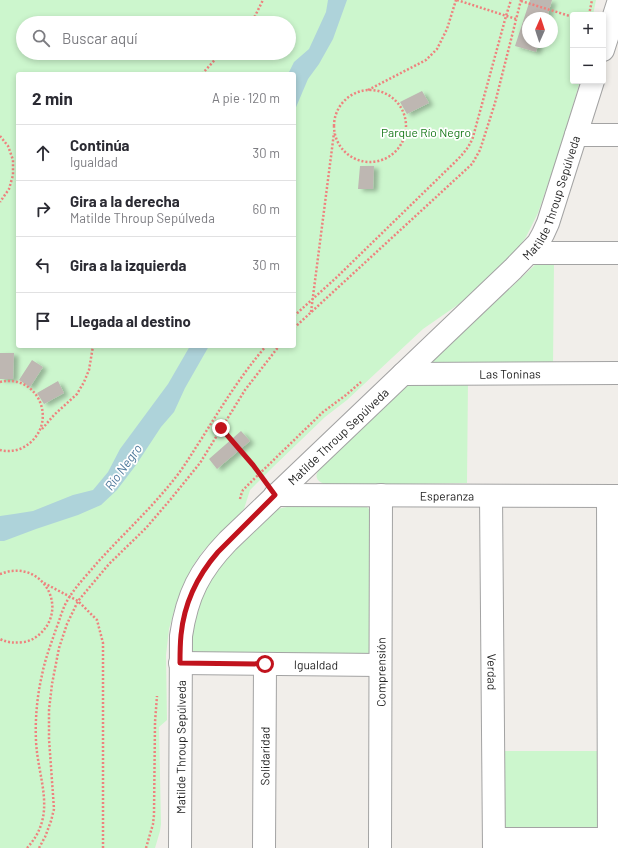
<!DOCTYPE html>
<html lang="es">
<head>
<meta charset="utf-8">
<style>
	:root { --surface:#fff; --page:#f2f2f3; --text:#2b2b33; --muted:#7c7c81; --line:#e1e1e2 }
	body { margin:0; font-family:Barlow,sans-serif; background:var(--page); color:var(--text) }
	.controls { position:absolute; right:12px; top:12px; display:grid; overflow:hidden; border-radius:4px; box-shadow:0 2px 6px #0003 }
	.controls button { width:36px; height:36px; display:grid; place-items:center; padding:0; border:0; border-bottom:1px solid var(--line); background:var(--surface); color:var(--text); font:20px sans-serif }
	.compass { position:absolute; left:522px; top:12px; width:36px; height:36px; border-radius:50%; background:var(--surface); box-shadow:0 2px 6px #0003; rotate:3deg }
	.stop { position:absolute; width:12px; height:12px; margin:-9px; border:3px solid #c1131d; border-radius:50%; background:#fff }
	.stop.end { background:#c1131d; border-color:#fff; box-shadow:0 1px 4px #0008 }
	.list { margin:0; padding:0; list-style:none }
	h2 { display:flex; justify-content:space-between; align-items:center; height:52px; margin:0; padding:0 16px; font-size:17px }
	h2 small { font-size:13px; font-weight:400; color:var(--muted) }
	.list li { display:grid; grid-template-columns:26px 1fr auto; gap:12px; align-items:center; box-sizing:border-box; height:56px; padding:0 16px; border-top:1px solid var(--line) }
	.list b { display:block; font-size:15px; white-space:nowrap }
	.list p { margin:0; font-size:13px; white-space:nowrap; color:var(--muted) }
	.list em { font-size:13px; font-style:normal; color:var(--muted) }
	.icon { flex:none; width:22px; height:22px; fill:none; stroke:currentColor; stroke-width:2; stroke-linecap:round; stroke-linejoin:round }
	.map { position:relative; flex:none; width:618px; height:848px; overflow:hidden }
	.search { position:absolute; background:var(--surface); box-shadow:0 2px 6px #0003; left:16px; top:16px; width:280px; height:44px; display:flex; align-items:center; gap:10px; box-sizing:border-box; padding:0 14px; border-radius:22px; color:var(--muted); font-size:15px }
	.panel { position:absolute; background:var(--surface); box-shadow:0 2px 6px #0003; left:16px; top:72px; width:280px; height:276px; border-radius:4px }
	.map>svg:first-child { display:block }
	.park { fill:#ccf6cd; fill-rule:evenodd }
	.water { fill:#aed3da }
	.building { fill:#beb7b2; filter:url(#shadow) }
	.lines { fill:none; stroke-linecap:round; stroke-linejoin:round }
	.minor-casing { stroke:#a3a3a3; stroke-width:24 }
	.path { stroke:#ee827e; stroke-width:2.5; stroke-dasharray:2 2; stroke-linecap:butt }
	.minor { stroke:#fff; stroke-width:22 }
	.route { stroke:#c1131d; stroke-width:5 }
	.labels { text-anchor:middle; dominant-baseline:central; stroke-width:3.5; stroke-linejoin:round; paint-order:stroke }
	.park-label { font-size:12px; fill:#177919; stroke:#fff }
	.street-label { font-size:12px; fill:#222; stroke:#fff }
	.water-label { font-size:13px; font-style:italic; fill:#4f799b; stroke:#fff }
</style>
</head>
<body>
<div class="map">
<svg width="618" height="848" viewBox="0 0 618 848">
	<defs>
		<filter id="shadow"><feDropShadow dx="4.5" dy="2.5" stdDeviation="2" flood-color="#0004"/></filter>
	</defs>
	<rect width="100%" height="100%" fill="#f1eeea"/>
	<path class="park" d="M0,0h596l-3,15h-20v66h7l-19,65 -23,67 -12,24 -8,11 -29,29 -30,27 -36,25 -76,71 -22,17 -52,50 -23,23 -6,19 -41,42 -9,13 -9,17 -9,23 -7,25 -3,26 1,65 -8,7 2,97 -1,7 -5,17h-155zM528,18h24v24h-24zM23,23h266v30h-266zM18,74h276v272h-276z
		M541,262h13l-1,105 -122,-2v-3l105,-98z
		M412,380h56l-1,103 -137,2c-9,-1 -18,-6 -11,-15z
		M287,507h80l4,4 4,136 -12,12 -164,-2 -9,-6 2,-19 7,-25 5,-15 6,-13 13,-17 50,-48 4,-5z
		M501,751h102l-3,79 -96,1z"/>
	<path class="water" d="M328,0h19l-14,39 -14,25 -11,15 -14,33v-38h-6l6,-12 15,-13 17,-37z
		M190,346h19l-24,42 -11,24 -13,15 -25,38 -19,25 -16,15 -23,10 -42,14 -32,12h-4v-25l14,-2 19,-3 40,-16 20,-5 15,-18 12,-23 48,-65z"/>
	<path class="building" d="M530,0h22l-5,18h-19v24h11l-3,10 -21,-6z
		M422,91l7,12 -22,11 -7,-12z
		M360,166h14l-1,23h-15z
		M0,353h14l-1,26h-13z
		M32,360l11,7 -13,20 -11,-7z
		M58,381l6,12 -20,11 -7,-11z
		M241,431l9,10 -33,28 -8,-10z"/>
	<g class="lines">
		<defs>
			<g id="minor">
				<path d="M603,50l15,-47"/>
				<path d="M576,135h42"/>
				<path d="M529,253h89"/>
				<path id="s1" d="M403,374l215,-1"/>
				<path id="s2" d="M275,495l343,1"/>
				<path id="s3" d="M491,496l3,352"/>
				<path d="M608,496l1,352"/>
				<path id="s4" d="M180,663l200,2"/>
				<path d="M494,839h124"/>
				<path id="s5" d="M180,848l1,-212c6,-41 19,-66 47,-95l285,-272 25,-26 5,-9 5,-11 45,-142"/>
				<path id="s6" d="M264,848l1,-184"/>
				<path id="s7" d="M380,848l1,-353"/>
			</g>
		</defs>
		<use href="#minor" class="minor-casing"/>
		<path class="path" d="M457,0l59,19
			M521,1l52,16
			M589,15l3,-15
			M249,23l6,-7 8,-16
			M202,74l19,-21
			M334 126a36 36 0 1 1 72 0a36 36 0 1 1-72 0Z
			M368,90l58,-30 11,-11 10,-20 9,-29
			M0,136l8,10 5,14v15l-4,14 -9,13
			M311,312l23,-179
			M294,316l43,-39 117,-114c8,-8 15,-15 19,-26l33,-121 5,-16
			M294,328l178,-164 8,-14 15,-47 26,-103
			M0,382c40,-9 60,44 24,65 -7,4 -16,5 -24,3
			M221,428l32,37 10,14
			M42,429l12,-14 23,-21 7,-12 5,-12 4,-24
			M240,499l1,-4 2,-5 11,-11 69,-67 23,-17 15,-13
			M0,574c4,-1 8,-3 12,-3 33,-4 54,36 30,61 -5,5 -11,9 -18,10 -9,1 -16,1 -24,-3
			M44,583l34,18 19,19 6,23v205
			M27,848c31,-34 11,-67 9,-107 -1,-21 1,-45 6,-66 3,-16 9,-31 14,-46 4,-10 6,-19 11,-28 8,-14 20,-26 30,-38 27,-30 57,-57 82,-90 8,-11 15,-23 23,-35 20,-32 39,-63 64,-92
			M39,848l6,-11 6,-16 3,-12 -5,-70v-29l3,-26 7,-36 8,-24 11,-23 31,-37 37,-36 24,-28 30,-37 45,-73 34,-44
			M146,848l7,-24 1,-9 1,-93 2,-26"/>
		<use href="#minor" class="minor"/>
	</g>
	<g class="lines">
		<path class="route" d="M221,428l32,37 22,30 -57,57c-20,23 -34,52 -37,83 -1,10 -1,19 -1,28l85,1"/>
	</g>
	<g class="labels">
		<g class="park-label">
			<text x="426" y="132">Parque Río Negro</text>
		</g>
		<g class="street-label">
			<text stroke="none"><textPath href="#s5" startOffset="797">Matilde Throup Sepúlveda</textPath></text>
			<text stroke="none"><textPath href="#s1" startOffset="107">Las Toninas</textPath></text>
			<text stroke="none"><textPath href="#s5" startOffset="472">Matilde Throup Sepúlveda</textPath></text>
			<text stroke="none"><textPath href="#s2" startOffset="172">Esperanza</textPath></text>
			<text stroke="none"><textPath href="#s4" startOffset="136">Igualdad</textPath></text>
			<text stroke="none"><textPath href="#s7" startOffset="176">Comprensión</textPath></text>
			<text stroke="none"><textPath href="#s3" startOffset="176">Verdad</textPath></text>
			<text stroke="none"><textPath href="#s5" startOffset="101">Matilde Throup Sepúlveda</textPath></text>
			<text stroke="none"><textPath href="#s6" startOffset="92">Solidaridad</textPath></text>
		</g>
		<g class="water-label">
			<text transform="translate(123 467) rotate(-54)">Río Negro</text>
		</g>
	</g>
</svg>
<div class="controls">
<button>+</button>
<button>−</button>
</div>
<svg class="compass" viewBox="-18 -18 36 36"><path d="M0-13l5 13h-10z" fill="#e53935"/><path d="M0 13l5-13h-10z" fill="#7c7c81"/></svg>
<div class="stop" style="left:265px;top:664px"></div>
<div class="stop end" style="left:221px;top:428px"></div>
<div class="search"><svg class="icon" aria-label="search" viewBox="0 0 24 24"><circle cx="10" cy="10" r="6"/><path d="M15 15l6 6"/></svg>Buscar aquí</div>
<section class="panel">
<h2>2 min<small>A pie · 120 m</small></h2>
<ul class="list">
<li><svg class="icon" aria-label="ahead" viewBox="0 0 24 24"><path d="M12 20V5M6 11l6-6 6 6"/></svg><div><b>Continúa</b><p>Igualdad</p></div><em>30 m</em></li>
<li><svg class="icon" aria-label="right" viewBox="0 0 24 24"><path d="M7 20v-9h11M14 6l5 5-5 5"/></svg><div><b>Gira a la derecha</b><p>Matilde Throup Sepúlveda</p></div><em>60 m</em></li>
<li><svg class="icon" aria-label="left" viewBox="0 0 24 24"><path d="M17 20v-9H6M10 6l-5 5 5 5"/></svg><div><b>Gira a la izquierda</b></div><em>30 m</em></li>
<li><svg class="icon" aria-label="arrive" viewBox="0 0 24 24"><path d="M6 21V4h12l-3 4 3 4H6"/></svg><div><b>Llegada al destino</b></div></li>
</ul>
</section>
</div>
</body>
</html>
